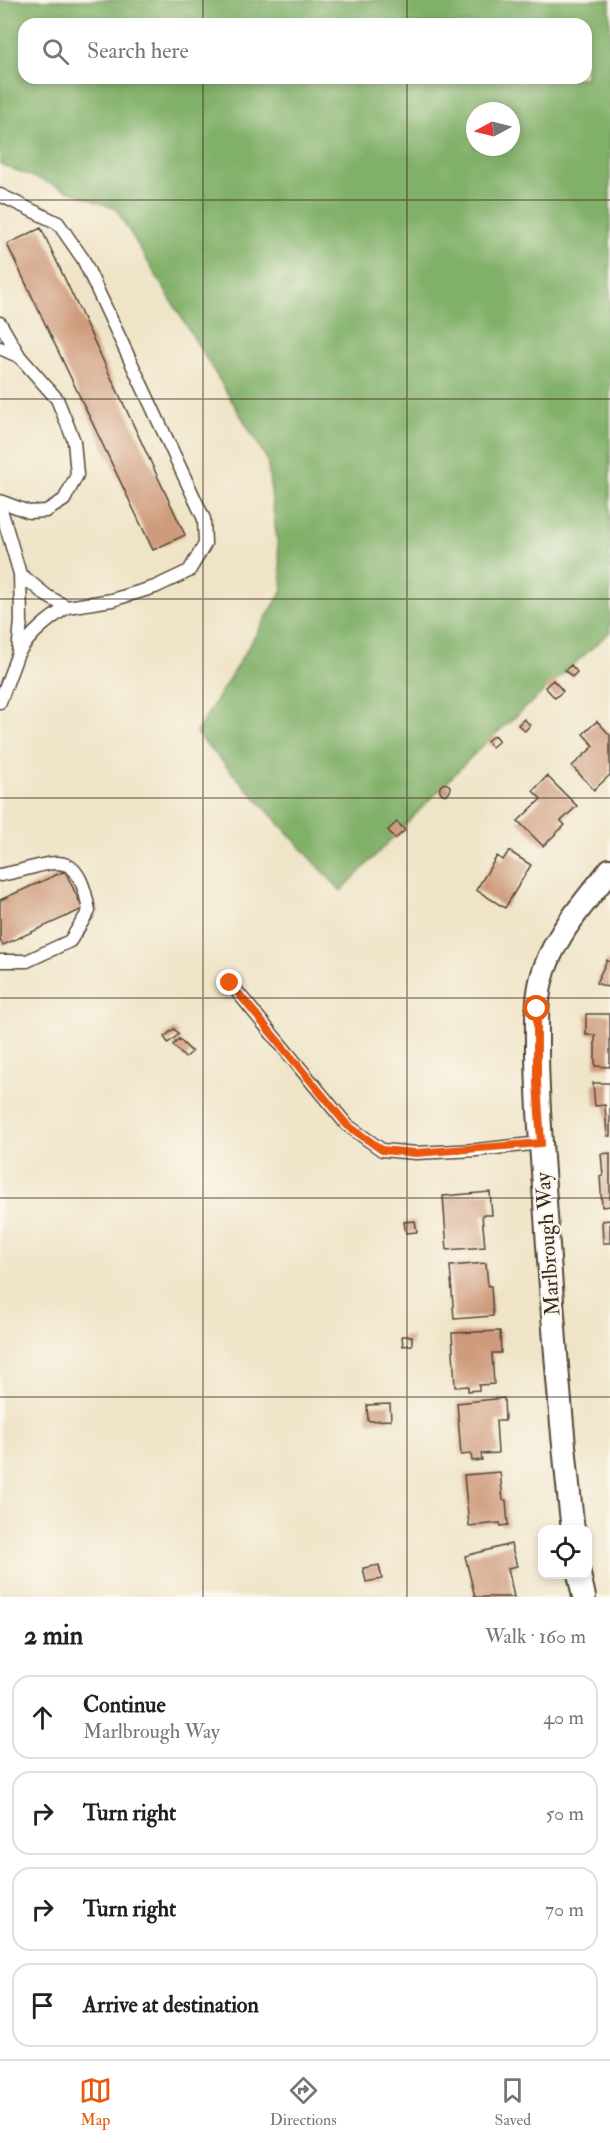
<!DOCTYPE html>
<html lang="en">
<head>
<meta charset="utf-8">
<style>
	:root { --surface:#fff; --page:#f6f6f6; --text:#222; --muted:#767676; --line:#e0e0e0; --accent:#ea580c }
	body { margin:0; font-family:"IM FELL Double Pica",serif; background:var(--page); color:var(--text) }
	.controls { position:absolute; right:18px; bottom:18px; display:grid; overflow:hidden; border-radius:12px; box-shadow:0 3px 9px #0003 }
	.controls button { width:54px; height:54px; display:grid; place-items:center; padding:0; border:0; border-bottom:2px solid var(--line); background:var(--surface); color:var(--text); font:30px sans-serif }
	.compass { position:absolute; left:466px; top:102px; width:54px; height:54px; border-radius:50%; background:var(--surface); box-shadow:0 3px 9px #0003; rotate:263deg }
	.stop { position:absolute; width:18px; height:18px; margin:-14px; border:4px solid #ea580c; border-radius:50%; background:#fff }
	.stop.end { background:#ea580c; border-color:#fff; box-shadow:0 2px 6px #0008 }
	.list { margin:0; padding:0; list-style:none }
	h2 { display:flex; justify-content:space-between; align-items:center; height:78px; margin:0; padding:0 24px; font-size:26px }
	h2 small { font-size:20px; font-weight:400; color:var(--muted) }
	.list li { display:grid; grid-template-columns:39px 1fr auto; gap:18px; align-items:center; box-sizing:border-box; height:84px; margin:0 12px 12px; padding:0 12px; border:2px solid var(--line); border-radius:18px }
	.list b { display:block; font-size:22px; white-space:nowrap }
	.list p { margin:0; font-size:20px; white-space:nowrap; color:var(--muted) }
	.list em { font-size:20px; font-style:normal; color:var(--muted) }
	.icon { flex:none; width:33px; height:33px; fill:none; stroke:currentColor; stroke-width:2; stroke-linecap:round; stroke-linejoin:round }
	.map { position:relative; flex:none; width:610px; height:1597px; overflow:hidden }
	.search { position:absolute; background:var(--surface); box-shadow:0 3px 9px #0003; left:18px; right:18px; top:18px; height:66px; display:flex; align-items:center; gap:15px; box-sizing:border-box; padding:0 21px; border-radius:18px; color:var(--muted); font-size:22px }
	.sheet { height:462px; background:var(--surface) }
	nav { display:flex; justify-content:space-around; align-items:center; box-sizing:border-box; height:84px; border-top:2px solid var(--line); background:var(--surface); font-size:16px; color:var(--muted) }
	nav a { display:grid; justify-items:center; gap:3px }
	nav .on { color:var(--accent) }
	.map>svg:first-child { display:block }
	.forest { fill:#81b069; stroke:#5e6d44; stroke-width:1.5; fill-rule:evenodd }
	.building { fill:#cf9b7d }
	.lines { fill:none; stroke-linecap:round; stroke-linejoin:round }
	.lane-casing { stroke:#564637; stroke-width:15 }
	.street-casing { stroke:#564637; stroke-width:26 }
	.lane { stroke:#fff; stroke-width:12 }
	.street { stroke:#fff; stroke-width:22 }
	.route { stroke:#ea580c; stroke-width:8 }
	.grid { fill:none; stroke:#3b2a1e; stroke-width:1.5; stroke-opacity:0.55 }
	.labels { text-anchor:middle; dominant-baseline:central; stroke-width:4.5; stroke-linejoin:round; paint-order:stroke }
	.street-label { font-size:21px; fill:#3b2a1e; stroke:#fbf7ec }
</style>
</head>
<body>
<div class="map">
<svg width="610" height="1597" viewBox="0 0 610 1597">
	<rect width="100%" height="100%" fill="#fbf7ec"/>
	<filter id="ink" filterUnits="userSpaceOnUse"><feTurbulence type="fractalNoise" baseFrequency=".0167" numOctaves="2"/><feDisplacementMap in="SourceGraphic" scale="12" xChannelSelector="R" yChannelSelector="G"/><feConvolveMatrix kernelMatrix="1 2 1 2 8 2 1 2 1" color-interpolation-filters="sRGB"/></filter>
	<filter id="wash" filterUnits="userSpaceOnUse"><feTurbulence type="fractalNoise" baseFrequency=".008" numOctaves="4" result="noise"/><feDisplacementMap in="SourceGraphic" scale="24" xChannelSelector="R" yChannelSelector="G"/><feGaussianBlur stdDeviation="1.35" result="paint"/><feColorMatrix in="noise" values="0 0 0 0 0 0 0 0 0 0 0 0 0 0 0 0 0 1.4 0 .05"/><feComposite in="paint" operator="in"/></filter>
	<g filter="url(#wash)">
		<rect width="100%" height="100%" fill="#efe4c7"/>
		<path class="forest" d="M0,0h610v632l-130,116 -139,143 -145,-158 87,-143 -16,-131 -151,-250 -116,-45zM24,24h562v54h-562zM475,111h36v36h-36z"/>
		<g id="blocks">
			<path class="building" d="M41,228l144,307 -32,15 -146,-306z
				M571,665l6,7 -5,5 -7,-7z
				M553,680l10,11 -8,7 -10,-11z
				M524,719l6,6 -5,6 -7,-6z
				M597,721l13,14v40l-16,15 -22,-24 22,-20 -11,-12z
				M494,735l5,6 -7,6 -5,-6z
				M547,776l30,30 -16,15 4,4 -22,21 -25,-25 23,-22 -8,-8z
				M439.5 789a5.5 5.5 0 1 1 11 0a5.5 5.5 0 1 1-11 0Z
				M397,822l8,8 -10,9 -7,-9z
				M509,851l22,14 -26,43 -29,-18 21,-34 6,4z
				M65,871l18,38 -80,36 -3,-6v-39z
				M607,960l3,2v26l-14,-5z
				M586,1014h24v53l-15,-1v-31h-9z
				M174,1029l5,5 -11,9 -4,-6z
				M179,1039l13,13 -7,6 -12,-13z
				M593,1083h17v53h-3l-2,-31 -10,1z
				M610,1153v53l-8,1 -2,-31h3l-2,-22z
				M490,1192l2,23h-10l3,32 -38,3 -4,-54z
				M610,1220v23h-7l-1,-22z
				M415,1221l2,11 -11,1 -2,-11z
				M486,1263l2,23h3l2,30 -39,3 -4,-53z
				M500,1331l1,22h-9l2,31 -15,1v5l-11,1v-5l-13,1 -3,-54z
				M402,1336h10v9l-9,1z
				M504,1398l1,23h-9l2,32 -17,1 1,6 -10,1 -1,-7 -10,1 -4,-52z
				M390,1404l1,16 -23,1 -1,-16z
				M500,1472l3,28h3l2,25 -7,1 -1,-3 -31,3 -5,-51z
				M511,1544l6,22 -9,2 6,29h-39l-10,-41z
				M379,1565l3,14 -16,3 -3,-14z"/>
		</g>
	</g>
	<g filter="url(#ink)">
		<use href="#blocks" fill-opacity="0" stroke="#564637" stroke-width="1.5"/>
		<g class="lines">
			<defs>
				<path id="lane" d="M0,195l58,28 25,36 121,260 1,25 -16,27 -34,16 -43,13 -45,7 -20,-11 -27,-22
					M0,323l20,34
					M0,348l20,9 37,42 17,42 3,34 -13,25 -18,11 -17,1 -29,-11
					M0,506l20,68 1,47 -3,32 -18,49
					M19,652c13,-20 29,-32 48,-45
					M0,875c50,-8 77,-36 89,36l-19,30 -43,20h-27
					M230,983l117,142 35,25 34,3 61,-3 64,-7"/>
				<path id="street" d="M573,1530c-14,-119 -22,-239 -30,-358 -3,-41 -6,-82 -6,-123 0,-23 -1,-45 4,-68 11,-44 42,-76 69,-111
					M579,1574l5,23"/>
			</defs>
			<use href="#lane" class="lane-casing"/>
			<use href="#street" class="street-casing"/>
			<use href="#lane" class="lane"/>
			<use href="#street" class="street"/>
		</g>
	</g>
	<g class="lines" filter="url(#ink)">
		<path class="route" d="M230,983l117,142 35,25 34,3 125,-10 -4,-60v-74"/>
	</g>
	<path class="grid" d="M203,0v24M407,0v24M203,78v1519M407,78v1519M0,200h610M0,399h610M0,599h610M0,798h610M0,998h610M0,1198h610M0,1397h610"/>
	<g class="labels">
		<g class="street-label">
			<text transform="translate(548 1244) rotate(-94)">Marlbrough Way</text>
		</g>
	</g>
</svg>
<div class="controls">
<button><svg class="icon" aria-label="locate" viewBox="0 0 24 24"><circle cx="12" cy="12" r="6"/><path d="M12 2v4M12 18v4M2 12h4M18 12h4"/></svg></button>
</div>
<svg class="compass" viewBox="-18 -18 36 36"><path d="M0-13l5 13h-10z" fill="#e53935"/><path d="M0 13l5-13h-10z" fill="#767676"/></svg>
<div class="stop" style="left:537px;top:1009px"></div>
<div class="stop end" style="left:230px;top:983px"></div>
<div class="search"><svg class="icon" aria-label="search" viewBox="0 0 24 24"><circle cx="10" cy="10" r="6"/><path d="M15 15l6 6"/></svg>Search here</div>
</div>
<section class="sheet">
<h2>2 min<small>Walk · 160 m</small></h2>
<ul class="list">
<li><svg class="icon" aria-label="ahead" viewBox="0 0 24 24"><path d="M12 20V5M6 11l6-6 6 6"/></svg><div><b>Continue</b><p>Marlbrough Way</p></div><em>40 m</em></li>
<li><svg class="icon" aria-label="right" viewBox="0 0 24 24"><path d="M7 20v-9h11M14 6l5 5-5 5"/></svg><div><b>Turn right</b></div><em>50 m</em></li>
<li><svg class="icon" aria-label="right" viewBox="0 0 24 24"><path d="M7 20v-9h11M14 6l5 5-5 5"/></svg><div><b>Turn right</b></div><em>70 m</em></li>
<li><svg class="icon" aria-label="arrive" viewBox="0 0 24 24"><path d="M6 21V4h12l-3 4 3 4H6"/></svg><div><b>Arrive at destination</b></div></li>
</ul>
</section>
<nav>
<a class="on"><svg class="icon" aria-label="map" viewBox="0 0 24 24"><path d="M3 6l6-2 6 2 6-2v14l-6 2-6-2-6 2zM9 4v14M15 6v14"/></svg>Map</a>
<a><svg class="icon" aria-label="directions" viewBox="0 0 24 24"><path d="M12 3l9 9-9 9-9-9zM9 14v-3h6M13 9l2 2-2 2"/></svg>Directions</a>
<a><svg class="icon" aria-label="saved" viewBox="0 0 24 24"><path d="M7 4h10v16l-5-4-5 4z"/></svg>Saved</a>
</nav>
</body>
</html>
